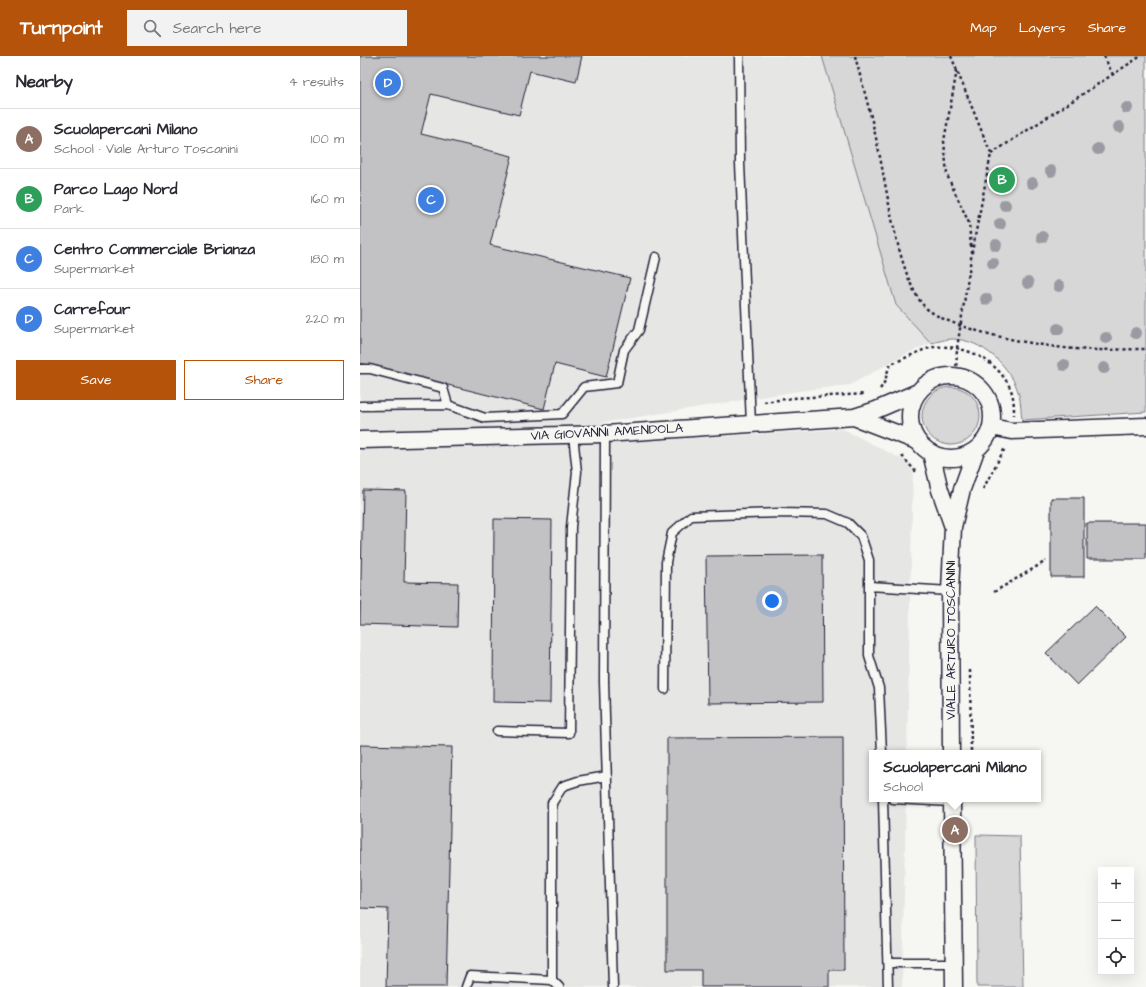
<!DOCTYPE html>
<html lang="en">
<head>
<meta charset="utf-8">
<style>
	:root { --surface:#fff; --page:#f2f2f3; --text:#2b2b33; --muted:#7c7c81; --line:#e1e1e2; --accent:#b45309 }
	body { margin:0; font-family:"Architects Daughter",sans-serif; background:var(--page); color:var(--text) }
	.controls { position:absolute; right:12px; bottom:12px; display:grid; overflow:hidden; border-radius:0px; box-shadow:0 4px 16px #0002 }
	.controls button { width:36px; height:36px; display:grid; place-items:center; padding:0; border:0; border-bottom:1px solid var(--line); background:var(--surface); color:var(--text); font:20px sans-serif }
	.you { position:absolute; left:412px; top:545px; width:14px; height:14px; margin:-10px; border:3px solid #fff; border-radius:50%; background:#1a73e8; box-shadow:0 0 0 6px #1a73e833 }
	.badge { display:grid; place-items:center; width:26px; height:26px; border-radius:50%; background:var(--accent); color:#fff; font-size:13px; font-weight:700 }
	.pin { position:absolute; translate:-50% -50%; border:2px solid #fff; box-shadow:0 1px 4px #0006 }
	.popup { position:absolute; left:509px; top:694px; width:172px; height:52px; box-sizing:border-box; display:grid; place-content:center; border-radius:0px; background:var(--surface); filter:drop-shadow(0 1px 3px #0005); font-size:13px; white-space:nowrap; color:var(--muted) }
	.popup b { font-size:15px; color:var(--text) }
	.popup::after { content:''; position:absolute; left:50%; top:100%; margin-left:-8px; border:8px solid transparent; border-top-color:var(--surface) }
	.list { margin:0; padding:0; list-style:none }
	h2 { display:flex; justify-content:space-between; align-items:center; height:52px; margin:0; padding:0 16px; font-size:17px }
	h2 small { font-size:13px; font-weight:400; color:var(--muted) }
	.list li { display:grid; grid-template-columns:26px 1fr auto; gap:12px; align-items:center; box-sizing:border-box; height:60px; padding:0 16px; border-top:1px solid var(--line) }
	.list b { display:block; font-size:15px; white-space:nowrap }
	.list p { margin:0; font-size:13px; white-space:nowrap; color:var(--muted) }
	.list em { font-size:13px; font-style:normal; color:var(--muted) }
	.actions { display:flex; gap:8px; padding:12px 16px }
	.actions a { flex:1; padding:9px 0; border:1px solid var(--accent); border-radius:0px; text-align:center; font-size:14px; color:var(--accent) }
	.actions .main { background:var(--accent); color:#fff }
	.icon { flex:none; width:22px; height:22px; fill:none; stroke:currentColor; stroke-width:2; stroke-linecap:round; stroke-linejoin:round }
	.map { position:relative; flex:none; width:786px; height:931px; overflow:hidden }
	header { display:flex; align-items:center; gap:24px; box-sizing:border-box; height:56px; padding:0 20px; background:var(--accent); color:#fff }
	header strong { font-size:19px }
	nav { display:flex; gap:22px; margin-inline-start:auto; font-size:14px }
	.search { width:280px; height:36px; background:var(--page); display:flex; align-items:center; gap:10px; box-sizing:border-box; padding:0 14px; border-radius:0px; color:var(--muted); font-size:15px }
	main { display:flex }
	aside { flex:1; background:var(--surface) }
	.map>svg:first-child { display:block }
	.built { fill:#e6e6e4 }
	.green { fill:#d7d7d7; stroke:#7c7c89 }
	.building { fill:#c2c2c4; stroke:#22223b }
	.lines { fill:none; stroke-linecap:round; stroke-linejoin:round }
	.service-casing { stroke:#22223b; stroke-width:11 }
	.minor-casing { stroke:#22223b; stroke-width:19 }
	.path { stroke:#22223b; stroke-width:2.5; stroke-dasharray:3 3; stroke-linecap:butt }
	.service { stroke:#f6f6f2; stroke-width:8 }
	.minor { stroke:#f6f6f2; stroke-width:16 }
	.tree { fill:#9a9aa3 }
	.labels { text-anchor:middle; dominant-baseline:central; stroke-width:4; stroke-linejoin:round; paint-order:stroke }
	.street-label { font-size:13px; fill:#22223b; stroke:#f6f6f2 }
</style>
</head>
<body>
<header>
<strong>Turnpoint</strong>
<div class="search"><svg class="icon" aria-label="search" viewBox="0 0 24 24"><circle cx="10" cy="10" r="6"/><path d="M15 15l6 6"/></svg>Search here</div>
<nav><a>Map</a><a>Layers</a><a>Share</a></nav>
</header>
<main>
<aside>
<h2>Nearby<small>4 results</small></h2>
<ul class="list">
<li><span class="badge" style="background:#8d6e63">A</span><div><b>Scuolapercani Milano</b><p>School · Viale Arturo Toscanini</p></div><em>100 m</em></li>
<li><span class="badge" style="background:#2e9e5b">B</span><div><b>Parco Lago Nord</b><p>Park</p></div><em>160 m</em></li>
<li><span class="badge" style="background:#3f7fe0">C</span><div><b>Centro Commerciale Brianza</b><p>Supermarket</p></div><em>180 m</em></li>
<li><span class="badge" style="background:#3f7fe0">D</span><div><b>Carrefour</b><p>Supermarket</p></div><em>220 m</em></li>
</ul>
<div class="actions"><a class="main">Save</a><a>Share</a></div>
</aside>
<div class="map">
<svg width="786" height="931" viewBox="0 0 786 931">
	<rect width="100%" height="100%" fill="#f6f6f2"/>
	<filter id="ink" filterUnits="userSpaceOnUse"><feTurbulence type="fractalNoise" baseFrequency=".025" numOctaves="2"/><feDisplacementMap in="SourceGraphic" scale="8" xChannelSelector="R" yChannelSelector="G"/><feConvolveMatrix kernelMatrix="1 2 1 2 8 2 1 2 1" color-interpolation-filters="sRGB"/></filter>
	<g filter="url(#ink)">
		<path class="built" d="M0,0h462l74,249 35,38 -29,13 -52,29 -52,6 -215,35 -223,4z
			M483,373l70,36 -6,288h-35v46h34l-4,188h-542v-539l249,-5z"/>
		<path class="green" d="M462,0h324v356l-124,8c-1,-8 -1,-17 -3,-25 -7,-28 -37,-56 -67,-56 -7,0 -15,3 -21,4l-35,-38z
			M562 360a29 29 0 1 1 58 0a29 29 0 1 1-58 0Z
			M616,779l44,1 3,151h-46z"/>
		<path class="building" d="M0,0h222l-6,26 -46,-11 -11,44 -88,-21 -10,40 91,22 -22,89 140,33 -24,99 -51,-13 -11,45 -184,-46z
			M3,434l43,1 -2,91 54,1 -1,44 -97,-3z
			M691,442h33v79h-33z
			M134,463l58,1 -2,183 -57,-1z
			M727,467h59v36h-59z
			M462,499l1,147 -115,1 -2,-147z
			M735,550l31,31 -49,48 -31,-32z
			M483,681l1,233h-15v17h-128v-17h-34v-232z
			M0,689l92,2 -6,240h-60l2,-78 -28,-1z"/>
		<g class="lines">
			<defs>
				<path id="service" d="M379,0l1,107 11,261
					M0,313h10l73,19 5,17
					M0,350l88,-1 37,13 77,-4 22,-27 33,-4 7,-33 15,-20 17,-73
					M245,378l-1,248 9,305
					M509,530l81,5
					M305,633l1,-127 6,-29 19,-17 89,-3 47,1 21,9 13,13 8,24v96l10,32 3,65
					M137,675l72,2 2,-206 6,-55 -4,-37
					M523,743l5,188
					M533,743l59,3
					M528,907h66
					M106,931l4,-11 82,4
					M199,931l-7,-7v-177l11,-17 15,-5 29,-5"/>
				<path id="minor" d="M550 361a41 41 0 1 1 82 0a41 41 0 1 1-82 0Z
					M494,361l63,24
					M631,371l21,4 134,-5
					M0,384l245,-6 249,-17 22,-7 42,-18
					M571,397l9,37 13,37
					M591,697l-1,-162 3,-64 9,-38 14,-39
					M592,743l2,188"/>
			</defs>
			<use href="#service" class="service-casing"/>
			<use href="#minor" class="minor-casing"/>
			<path class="path" d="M495,0c7,27 15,55 21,82 10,42 21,138 48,168 22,24 119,41 152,43 23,2 47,0 70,0
				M591,0l40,98 -19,98 -15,96 -1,27
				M744,0l9,19
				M597,14l-13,71 3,34 22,48 2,24
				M631,98l150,-98
				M520,333c8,-10 5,-15 11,-25 13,-5 31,-15 43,-17 31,-3 65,14 77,43 3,8 3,17 3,25
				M404,346l29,-4 72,-4
				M542,400l15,17
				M623,433l22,-41
				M634,536l52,-31
				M610,614l1,83"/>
			<use href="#service" class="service"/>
			<use href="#minor" class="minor"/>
		</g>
		<g class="tree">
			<circle cx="767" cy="52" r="6"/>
			<circle cx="759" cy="71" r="6"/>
			<circle cx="738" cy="93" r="6"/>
			<circle cx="691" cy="115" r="6"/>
			<circle cx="672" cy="127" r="6"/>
			<circle cx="645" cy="149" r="6"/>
			<circle cx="640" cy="168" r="6"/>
			<circle cx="682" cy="181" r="6"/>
			<circle cx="636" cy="189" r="6"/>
			<circle cx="633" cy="207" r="6"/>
			<circle cx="668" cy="227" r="6"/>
			<circle cx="699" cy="230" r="6"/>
			<circle cx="626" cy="243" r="6"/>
			<circle cx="698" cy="273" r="6"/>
			<circle cx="776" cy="277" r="6"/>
			<circle cx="746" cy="282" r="6"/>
			<circle cx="704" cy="309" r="6"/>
			<circle cx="744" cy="312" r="6"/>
		</g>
	</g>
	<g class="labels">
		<g class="street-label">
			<text transform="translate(247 376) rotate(-3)">VIA GIOVANNI AMENDOLA</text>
			<text transform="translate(591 584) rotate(-90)">VIALE ARTURO TOSCANINI</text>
		</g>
	</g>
</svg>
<div class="controls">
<button>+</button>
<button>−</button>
<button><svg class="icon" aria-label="locate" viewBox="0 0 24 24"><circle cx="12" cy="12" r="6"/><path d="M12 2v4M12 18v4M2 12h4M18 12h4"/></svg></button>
</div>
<div class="you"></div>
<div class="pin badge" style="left:595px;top:774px;background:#8d6e63">A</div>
<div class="popup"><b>Scuolapercani Milano</b>School</div>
<div class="pin badge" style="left:642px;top:124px;background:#2e9e5b">B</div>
<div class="pin badge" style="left:71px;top:144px;background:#3f7fe0">C</div>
<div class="pin badge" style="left:28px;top:27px;background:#3f7fe0">D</div>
</div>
</main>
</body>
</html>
